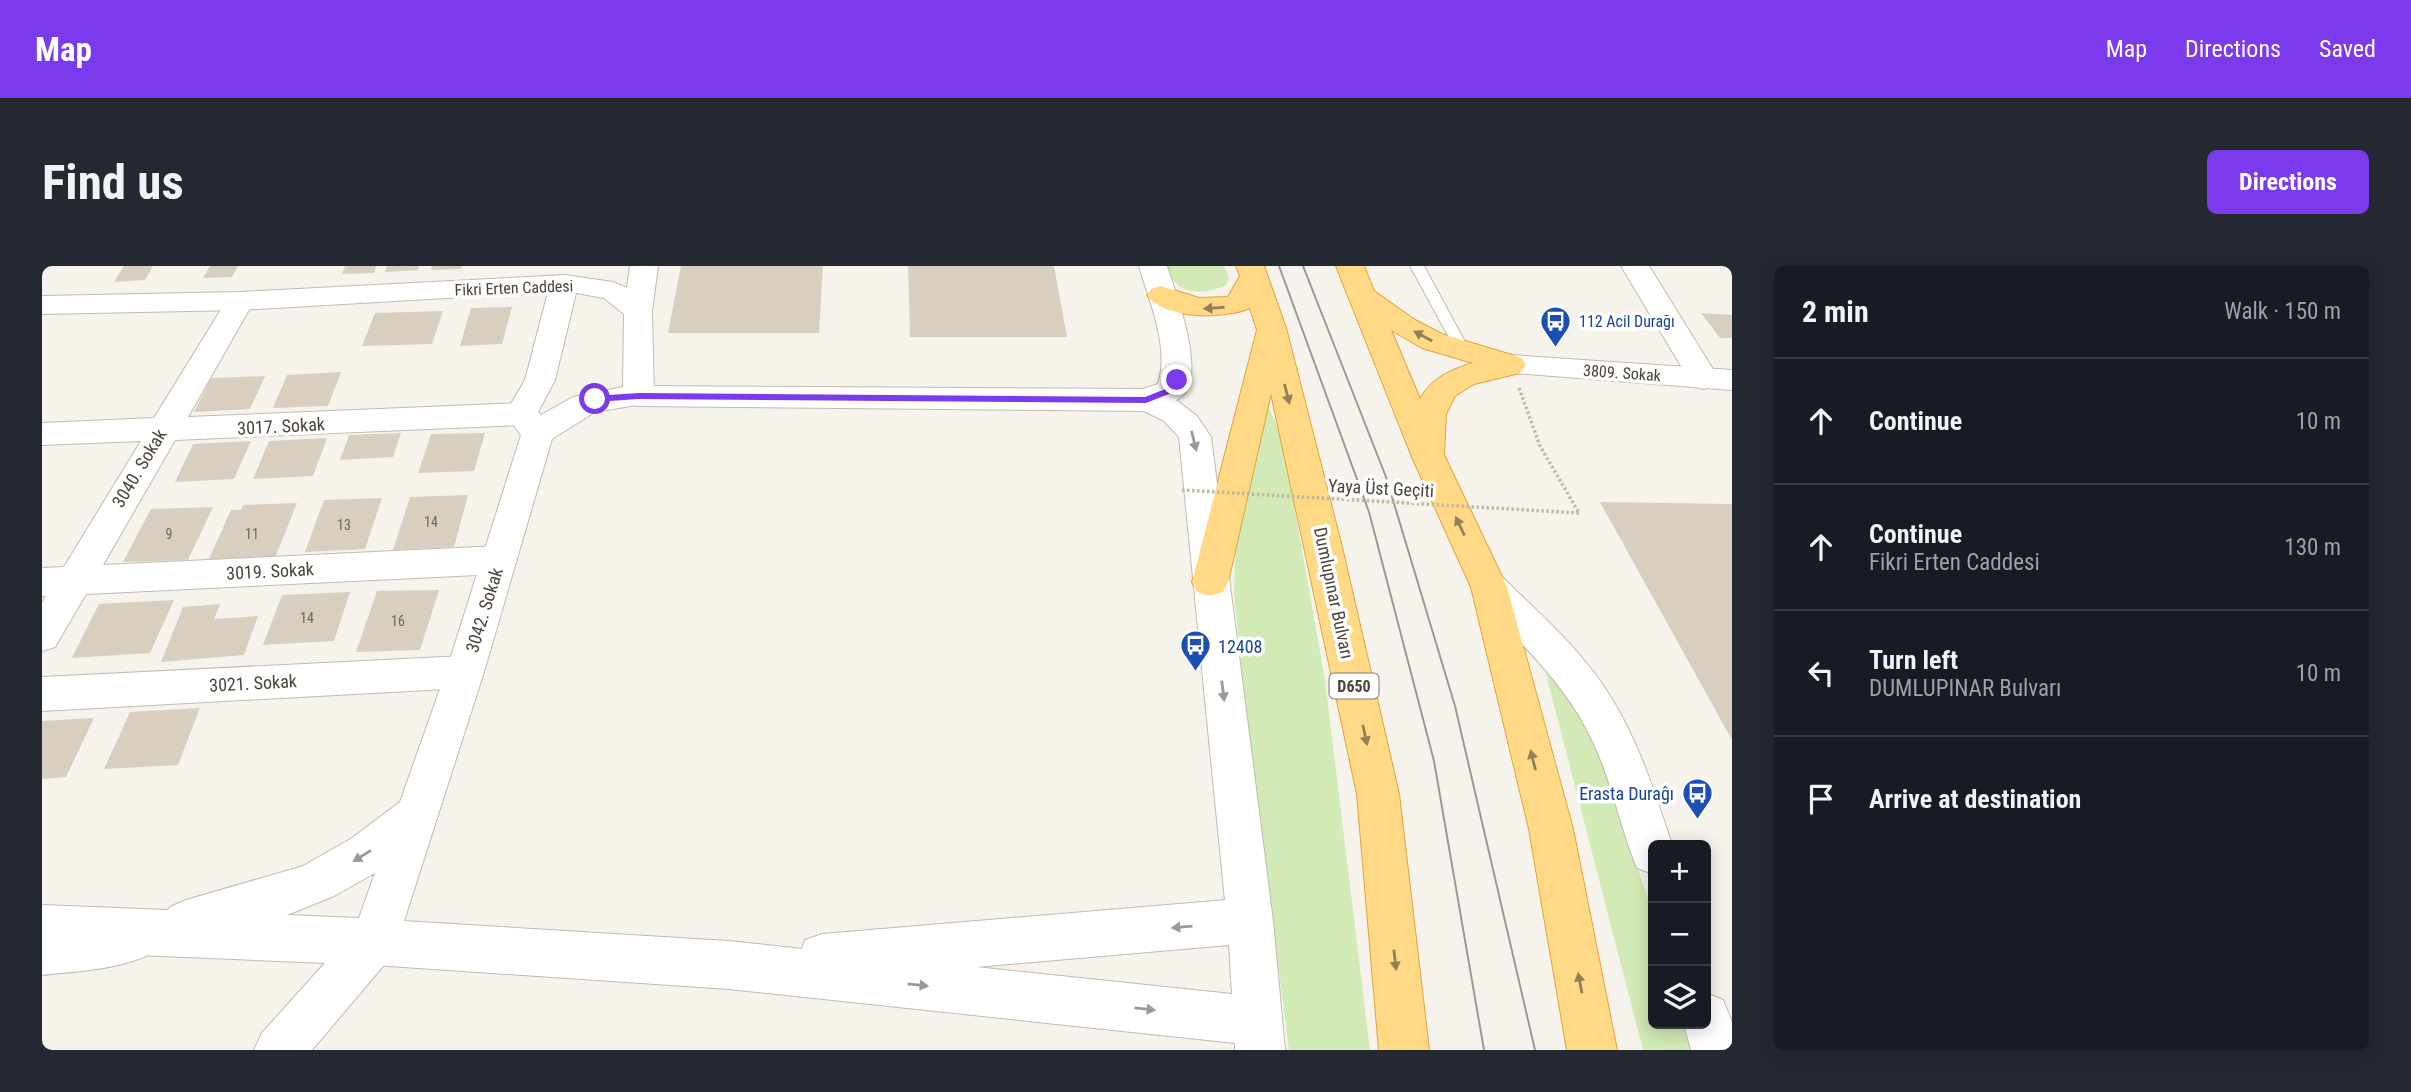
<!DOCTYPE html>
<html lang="en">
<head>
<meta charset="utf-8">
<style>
	:root { --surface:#171b24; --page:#242831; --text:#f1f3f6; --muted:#9ea1a6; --line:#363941; --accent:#7c3aed }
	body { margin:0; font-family:"Roboto Condensed",sans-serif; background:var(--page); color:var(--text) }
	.controls { position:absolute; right:21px; bottom:21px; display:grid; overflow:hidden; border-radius:10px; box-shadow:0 4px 18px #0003 }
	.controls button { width:63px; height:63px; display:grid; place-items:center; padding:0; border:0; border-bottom:2px solid var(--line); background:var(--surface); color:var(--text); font:35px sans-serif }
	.stop { position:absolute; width:21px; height:21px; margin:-16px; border:5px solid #7c3aed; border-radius:50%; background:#fff }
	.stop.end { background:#7c3aed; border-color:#fff; box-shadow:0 2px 7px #0008 }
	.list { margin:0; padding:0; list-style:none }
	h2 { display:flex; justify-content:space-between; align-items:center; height:91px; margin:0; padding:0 28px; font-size:30px }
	h2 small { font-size:23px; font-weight:400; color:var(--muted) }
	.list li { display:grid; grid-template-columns:46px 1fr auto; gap:21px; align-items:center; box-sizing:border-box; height:126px; padding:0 28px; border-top:2px solid var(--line) }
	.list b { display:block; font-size:26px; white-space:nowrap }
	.list p { margin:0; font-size:23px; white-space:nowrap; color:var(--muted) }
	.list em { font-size:23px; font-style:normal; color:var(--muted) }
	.icon { flex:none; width:38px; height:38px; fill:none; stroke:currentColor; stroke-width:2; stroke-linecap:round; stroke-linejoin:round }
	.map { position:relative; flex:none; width:1690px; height:784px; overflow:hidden; border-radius:10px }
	header { display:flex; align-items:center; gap:42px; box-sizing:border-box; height:98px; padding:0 35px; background:var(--accent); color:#fff }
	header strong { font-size:33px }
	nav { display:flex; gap:38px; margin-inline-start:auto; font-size:24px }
	.intro { display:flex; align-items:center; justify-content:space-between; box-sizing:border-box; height:168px; padding:0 42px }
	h1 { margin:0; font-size:49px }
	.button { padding:18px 32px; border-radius:10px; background:var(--accent); color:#fff; font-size:24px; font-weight:700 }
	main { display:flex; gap:42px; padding:0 42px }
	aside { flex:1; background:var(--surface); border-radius:10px; box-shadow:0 4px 18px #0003 }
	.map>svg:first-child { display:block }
	.green { fill:#d2eab5 }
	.building { fill:#d8cfc1 }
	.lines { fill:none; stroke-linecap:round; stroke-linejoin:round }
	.service-casing { stroke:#c2bbae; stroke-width:2 }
	.minor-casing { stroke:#c2bbae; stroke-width:2 }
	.tertiary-casing { stroke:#c2bbae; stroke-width:2 }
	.trunk-casing { stroke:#e0a43c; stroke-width:2 }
	.path { stroke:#c4b79f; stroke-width:3.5; stroke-dasharray:2.5 2.5; stroke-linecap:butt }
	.service { fill:#fff; fill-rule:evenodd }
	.minor { fill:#fff; fill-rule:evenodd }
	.tertiary { fill:#fff; fill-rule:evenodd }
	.trunk { fill:#ffd985; fill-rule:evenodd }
	.tram { stroke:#9a9a9a; stroke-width:2 }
	.path-bridge { stroke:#c4b79f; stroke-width:3.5; stroke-dasharray:2.5 2.5; stroke-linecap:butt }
	.oneway { fill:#938057 }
	.oneway2 { fill:#9c9892 }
	.route { fill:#7c3aed }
	.labels { text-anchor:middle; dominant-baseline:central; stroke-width:7; stroke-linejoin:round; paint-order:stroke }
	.number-label { font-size:14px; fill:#6e675b }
	.far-street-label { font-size:16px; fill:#4b4439; stroke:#fff }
	.far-transit-label { font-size:16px; fill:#164399; stroke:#fff; text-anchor:start }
	.shield { fill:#fff; stroke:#817c74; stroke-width:2 }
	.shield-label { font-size:16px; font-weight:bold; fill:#4b4439 }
	.street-label { font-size:18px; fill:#4b4439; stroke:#fff }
	.transit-label { font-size:18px; fill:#164399; stroke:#fff; text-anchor:start }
</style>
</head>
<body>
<header>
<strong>Map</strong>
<nav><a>Map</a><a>Directions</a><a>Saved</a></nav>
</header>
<div class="intro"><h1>Find us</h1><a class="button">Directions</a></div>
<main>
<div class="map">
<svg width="1690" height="784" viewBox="0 0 1690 784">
	<rect width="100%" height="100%" fill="#f6f3ec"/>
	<path class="green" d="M1125,0h57l5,12 -4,8c-25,9 -50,10 -58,-20z
		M1222,131l18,40 43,243 45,370h-81l-44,-346 -11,-111 3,-87z
		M1503,404l21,23 27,42 60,179v110h34l7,26h-51z"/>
	<path class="building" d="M82,0h29l-8,14 -31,2z
		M168,0h28l-6,11 -29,1z
		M303,0h31l-2,7 -32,1z
		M345,0h32l-1,4 -33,2z
		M390,0h30l-1,3 -30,1z
		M639,0h142l-4,67h-151z
		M866,0h146l13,71h-157z
		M470,41l-10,37 -42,2 11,-38z
		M401,45l-11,33 -70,2 13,-33z
		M1659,47l31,2v23h-12z
		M299,106l-13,34 -55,2 14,-33z
		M223,110l-15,33 -56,3 17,-34z
		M359,167l-8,24 -53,3 9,-25z
		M443,167l-11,38 -56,2 13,-39z
		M285,172l-14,38 -60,3 16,-38z
		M209,175l-17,38 -59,3 18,-38z
		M426,229l-14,52 -61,3 17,-53z
		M340,232l-17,51 -60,3 19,-52z
		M1558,236l132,2v236z
		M255,237l-22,55 -67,3 23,-51h10l2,-5z
		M171,241l-25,53 -65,2 28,-53z
		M397,324l-19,60 -64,2 21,-61z
		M308,326l-16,49 -71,4 19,-50z
		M132,334l-24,53 -78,5 27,-54z
		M178,338l-6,15 44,-3 -14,39 -83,7 22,-55z
		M158,442l-22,57 -74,4 26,-57z
		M52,452l-28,59 -24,2v-58z"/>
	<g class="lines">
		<defs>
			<path id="service" d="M1368,0h14l46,85 -2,3h-10z
				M96,670l8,4 4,8 -4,8c-32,14 -69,15 -104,19v-24l67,-8z"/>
			<path id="minor" d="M1097,0h28c8,26 45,119 9,134l21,16 14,21 62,484 -7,16 -16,7 -16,-7 -7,-16 -48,-484 -15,-16 -20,-10 -506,-5 -11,-3 -5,-7 5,-7 11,-3 505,3 15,-5c12,-37 -9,-83 -19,-118z
				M1579,0h28l70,113 -4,7 -11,3 -11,-3z
				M198,26l10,3 4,6 -66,116 333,-14 11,3 5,8 -5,8 -11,3 -346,15 -72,125 396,-19 13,4 5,10 -5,10 -13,4 -413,20 -31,53 -13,4v-48l4,-7h-4v-28l22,-1 77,-126 -99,4v-22l112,-5 76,-123z
				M423,390l14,4 5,12 -5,12 -14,4 -423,23v-34z
				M332,653l16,7 7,16 -7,16 -78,92h-58l8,-17 96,-107z"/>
			<path id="tertiary" d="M588,0h28l-6,45 2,85 -5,7 -54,9 -43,27 -68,233 -80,249 325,20 73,8 3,-9 17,-6 428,-36 16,7 7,16 12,129h-50v-7l-506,-54 -355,-24 -332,-14v-46l126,5 2,-3 16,-7 117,-34 49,-28 48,-36 46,-130 75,-237 -16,-21 20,-34 23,-88 -308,18 -198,4v-18l198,-4 325,-17 48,7 14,6zM534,27l28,5 20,16 -1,73 -50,10 -32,18 -3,-3 17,-32zM333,607l-16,45 -72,-3 47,-19zM1187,679l3,49 -256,-27z
				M1469,89l221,15v20l-232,-18 -4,-7 4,-7z
				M1447,307l13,4c32,31 66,61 93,97 38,50 58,112 77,171h-19v29l-16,-6c-17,-41 -25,-86 -44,-126 -26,-57 -74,-101 -117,-145l-5,-10 5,-10z
				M1664,727l17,7 9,22v28h-41l-7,-26h22z"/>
			<path id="trunk" d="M1194,0h28l22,62 55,215 58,251 30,256h-50l-22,-256 -86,-401 -43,189 -5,10 -13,4 -13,-4 -5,-10 65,-252 -7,-22c-25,11 -86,12 -103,-13l4,-6 10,-3 38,12 29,-1 12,-21z
				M1294,0h28l10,25 41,29 27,14 80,24 4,7 -6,8 -46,11 -19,12 -9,18 -2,41 63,132 66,242 44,221h-50l-38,-221 -58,-242 -59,-130zM1349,64l31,18 51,15c-23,7 -41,15 -53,36z"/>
		</defs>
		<use href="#service" class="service-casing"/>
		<use href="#minor" class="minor-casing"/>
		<use href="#tertiary" class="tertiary-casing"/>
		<use href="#trunk" class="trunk-casing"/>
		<path class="path" d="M1477,122l21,58 39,67"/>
		<use href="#service" class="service"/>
		<use href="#minor" class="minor"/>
		<use href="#tertiary" class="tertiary"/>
		<use href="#trunk" class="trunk"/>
		<path class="tram" d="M1237,0l90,246 65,249 50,289
			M1261,0l83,211 69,229 80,344"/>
		<path class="path-bridge" d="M1140,224l397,23"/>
	</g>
	<defs><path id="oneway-solid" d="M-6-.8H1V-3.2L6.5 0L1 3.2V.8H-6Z" transform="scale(1.75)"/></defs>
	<g class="oneway">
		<use href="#oneway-solid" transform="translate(1172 42) rotate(176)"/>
		<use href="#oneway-solid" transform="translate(1381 70) rotate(-152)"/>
		<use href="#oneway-solid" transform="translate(1245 128) rotate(76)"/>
		<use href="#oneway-solid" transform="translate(1418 260) rotate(-115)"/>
		<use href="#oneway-solid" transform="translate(1323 469) rotate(78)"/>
		<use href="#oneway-solid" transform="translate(1491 494) rotate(-104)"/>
		<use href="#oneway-solid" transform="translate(1353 694) rotate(84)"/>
		<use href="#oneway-solid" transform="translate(1538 717) rotate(-101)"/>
	</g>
	<g class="oneway2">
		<use href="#oneway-solid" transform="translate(1152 175) rotate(76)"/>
		<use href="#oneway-solid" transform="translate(1181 425) rotate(83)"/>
		<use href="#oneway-solid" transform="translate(320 590) rotate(148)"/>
		<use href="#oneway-solid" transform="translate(1140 661) rotate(175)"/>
		<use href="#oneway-solid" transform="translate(876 719) rotate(6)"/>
		<use href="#oneway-solid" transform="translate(1103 743) rotate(6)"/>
	</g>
	<path class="route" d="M1135,111l4,3 -7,12 -28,11 -508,-4 -43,3 -5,-3 5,-3 43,-3 507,4 23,-9z"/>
	<defs>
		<symbol id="bus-pin" viewBox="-11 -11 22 30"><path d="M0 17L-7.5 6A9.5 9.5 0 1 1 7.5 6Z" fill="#1a4fb4" stroke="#fff"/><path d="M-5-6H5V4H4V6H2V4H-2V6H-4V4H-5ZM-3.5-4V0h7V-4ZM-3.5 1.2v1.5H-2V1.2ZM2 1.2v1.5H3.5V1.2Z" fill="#fff"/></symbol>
	</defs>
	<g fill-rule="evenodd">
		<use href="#bus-pin" x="1496" y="38" width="35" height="47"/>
		<use href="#bus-pin" x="1136" y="362" width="35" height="47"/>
		<use href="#bus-pin" x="1638" y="510" width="35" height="47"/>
	</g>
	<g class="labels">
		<g class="number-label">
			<text x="389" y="256">14</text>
			<text x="302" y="259">13</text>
			<text x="127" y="268">9</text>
			<text x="210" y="268">11</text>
			<text x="265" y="352">14</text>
			<text x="356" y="355">16</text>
		</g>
		<g class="far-street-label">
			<text transform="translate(472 22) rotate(-2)">Fikri Erten Caddesi</text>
			<text transform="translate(1580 107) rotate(4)">3809. Sokak</text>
		</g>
		<g class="far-transit-label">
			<text x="1537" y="55">112 Acil Durağı</text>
		</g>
		<rect class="shield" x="1287.5" y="407.5" width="49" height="25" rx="5"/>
		<g class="shield-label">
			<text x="1312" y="420">D650</text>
		</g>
		<g class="street-label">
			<text transform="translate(239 160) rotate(-3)">3017. Sokak</text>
			<text transform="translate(97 202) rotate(-59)">3040. Sokak</text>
			<text transform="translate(1339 222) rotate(3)">Yaya Üst Geçiti</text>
			<text transform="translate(228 305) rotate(-3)">3019. Sokak</text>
			<text transform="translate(1292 327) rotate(78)">Dumlupınar Bulvarı</text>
			<text transform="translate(442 344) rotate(-73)">3042. Sokak</text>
			<text transform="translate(211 417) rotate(-3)">3021. Sokak</text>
		</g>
		<g class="transit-label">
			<text x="1176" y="380">12408</text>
			<text x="1632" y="527" text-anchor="end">Erasta Duraĝı</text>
		</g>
	</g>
</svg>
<div class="controls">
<button>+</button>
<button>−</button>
<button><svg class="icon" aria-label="layers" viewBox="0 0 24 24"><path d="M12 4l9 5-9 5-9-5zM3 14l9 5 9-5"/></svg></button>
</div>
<div class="stop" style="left:553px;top:133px"></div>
<div class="stop end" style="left:1135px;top:114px"></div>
</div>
<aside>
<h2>2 min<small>Walk · 150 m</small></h2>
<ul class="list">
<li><svg class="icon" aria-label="ahead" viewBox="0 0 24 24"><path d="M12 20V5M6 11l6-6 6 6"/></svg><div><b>Continue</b></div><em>10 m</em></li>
<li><svg class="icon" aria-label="ahead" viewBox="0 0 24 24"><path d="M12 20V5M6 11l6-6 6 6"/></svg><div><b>Continue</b><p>Fikri Erten Caddesi</p></div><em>130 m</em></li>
<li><svg class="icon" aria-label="left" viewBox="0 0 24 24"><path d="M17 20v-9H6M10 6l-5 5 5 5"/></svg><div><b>Turn left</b><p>DUMLUPINAR Bulvarı</p></div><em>10 m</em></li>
<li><svg class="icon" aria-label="arrive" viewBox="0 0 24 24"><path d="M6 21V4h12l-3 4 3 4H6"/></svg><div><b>Arrive at destination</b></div></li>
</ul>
</aside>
</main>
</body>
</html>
